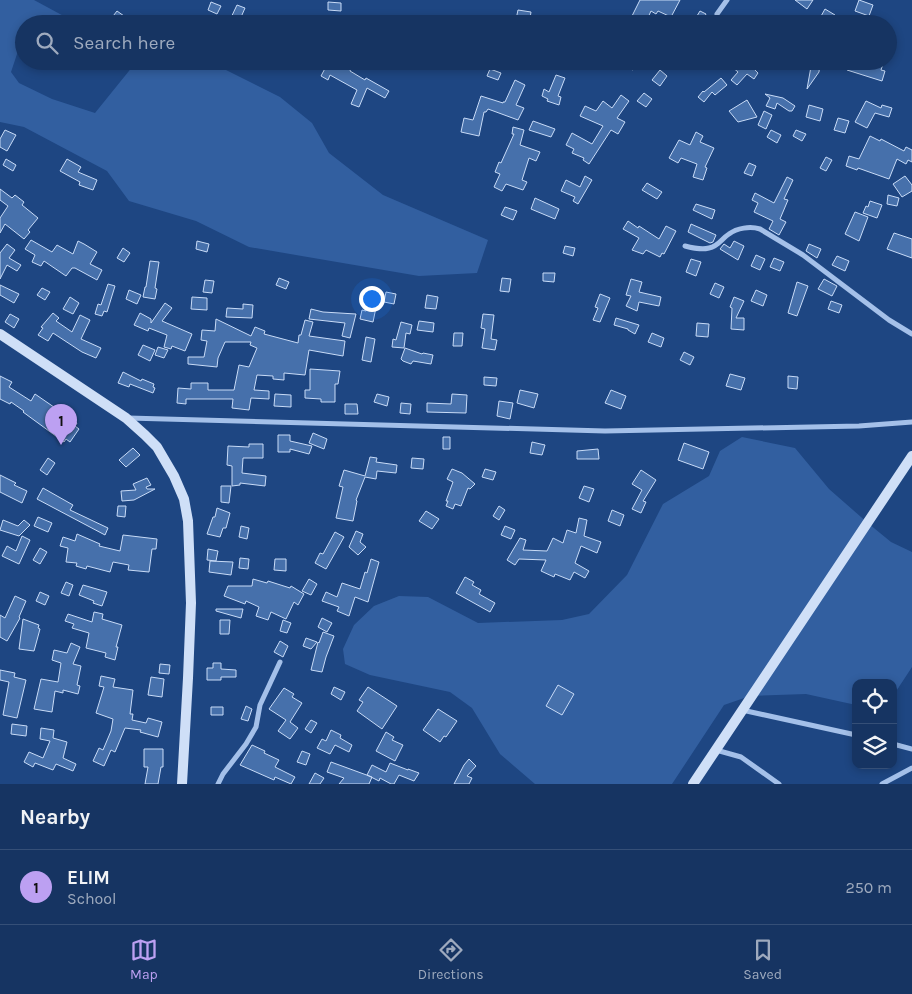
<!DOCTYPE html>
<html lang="en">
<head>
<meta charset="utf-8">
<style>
	:root { --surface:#163462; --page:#1f3c68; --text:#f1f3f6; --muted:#9eaabe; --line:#354f77; --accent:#bca0f2 }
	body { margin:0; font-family:Karla,sans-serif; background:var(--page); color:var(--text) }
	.controls { position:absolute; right:15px; bottom:15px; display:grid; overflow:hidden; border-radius:10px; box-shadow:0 2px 8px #0003 }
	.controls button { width:45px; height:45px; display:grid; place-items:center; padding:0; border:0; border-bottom:1px solid var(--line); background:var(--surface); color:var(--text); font:25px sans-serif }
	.you { position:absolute; left:371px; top:298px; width:18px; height:18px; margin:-12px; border:4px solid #fff; border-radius:50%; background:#1a73e8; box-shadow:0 0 0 8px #1a73e833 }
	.badge { display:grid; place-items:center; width:32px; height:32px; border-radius:50%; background:var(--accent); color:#111; font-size:16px; font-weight:700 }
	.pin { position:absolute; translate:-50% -41px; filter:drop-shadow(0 1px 2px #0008) }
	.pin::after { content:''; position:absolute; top:26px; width:18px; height:15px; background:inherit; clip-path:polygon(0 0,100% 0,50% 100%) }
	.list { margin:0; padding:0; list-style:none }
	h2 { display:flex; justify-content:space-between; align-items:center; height:65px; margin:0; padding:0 20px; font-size:21px }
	h2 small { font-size:16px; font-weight:400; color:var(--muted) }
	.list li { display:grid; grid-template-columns:32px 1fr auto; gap:15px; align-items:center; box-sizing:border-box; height:75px; padding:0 20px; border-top:1px solid var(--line) }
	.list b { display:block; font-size:19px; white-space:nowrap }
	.list p { margin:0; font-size:16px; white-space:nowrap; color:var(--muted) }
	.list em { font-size:16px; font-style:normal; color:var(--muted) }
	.icon { flex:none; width:28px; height:28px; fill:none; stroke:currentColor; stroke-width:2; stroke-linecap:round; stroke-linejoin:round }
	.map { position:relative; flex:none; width:912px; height:784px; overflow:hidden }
	.search { position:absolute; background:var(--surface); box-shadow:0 2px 8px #0003; left:15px; right:15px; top:15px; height:55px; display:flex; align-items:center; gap:12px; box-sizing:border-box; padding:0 18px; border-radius:28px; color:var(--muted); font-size:19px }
	.sheet { height:140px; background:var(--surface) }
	nav { display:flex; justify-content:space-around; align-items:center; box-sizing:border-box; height:70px; border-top:1px solid var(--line); background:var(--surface); font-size:14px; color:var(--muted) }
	nav a { display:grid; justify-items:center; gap:2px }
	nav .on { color:var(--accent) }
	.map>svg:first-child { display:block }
	.green { fill:#325fa0 }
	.building { fill:#4670ab; stroke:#c8dbf7 }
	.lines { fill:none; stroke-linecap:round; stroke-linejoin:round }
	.street { stroke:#a4c0e9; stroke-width:5 }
	.secondary { stroke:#cfdff7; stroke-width:10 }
</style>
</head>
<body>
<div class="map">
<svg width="912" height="784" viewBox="0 0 912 784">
	<rect width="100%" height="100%" fill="#1e4682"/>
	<path class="green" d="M0,0h34l37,20v4h-47v25l-6,2 -7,21 8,11 33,16 43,14 42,-52h71l72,36 32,26 17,30 54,42 105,45 -11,33 -58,3 -170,-29 -53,-26 -67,-20 -22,-30 -83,-44 -24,-5z
		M742,437l53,11 34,41 40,35 22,18 21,10v115l-19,29v-13h-37v22l-50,-11 -56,2 -26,9 -52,79h-137l-35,-30 -28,-46 -22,-16 -80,-17 -25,-11 -2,-15 11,-24 20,-19 25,-10 29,1 50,26 84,-3 27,-6 38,-39 36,-71 46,-28 11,-25z"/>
	<path class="building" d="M640,0h40l-9,17 -13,-6 -2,3 -5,-3 -5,11 -14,-6z
		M795,0h18l-6,9z
		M859,0l14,5 -4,11 -14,-5z
		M211,2l10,4 -4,8 -9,-4z
		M328,2l13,1v8l-13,-1z
		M237,5l8,3 -7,16h-10z
		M825,9l10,6 -5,9 -10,-6z
		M518,10l13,2 -2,12h-14z
		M117,11l7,5 -6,8 -8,-4z
		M700,11l6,3 -5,10h-9z
		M329,61h24l-3,10 15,9 1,-2 23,13 -4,7 -18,-10 -8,19 -8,-3 6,-14 -27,-15 -2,5 -7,-4z
		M616,61h22l-5,9z
		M725,61h14l8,7 3,-7h9l-4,9 3,3 -4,6 -7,-5 -10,11 -6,-5 7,-8z
		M812,61l8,1 -1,10 -12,17z
		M850,61l18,4 1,-4h15l-3,9 4,1 -3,10 -35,-11z
		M490,69l11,4 -3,7 -11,-4z
		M660,70l7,6 -7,10 -8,-6z
		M556,75l9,3 -7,18 3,1 -2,8 -12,-4 1,-2 -6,-3 2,-7 5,3z
		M721,78l6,7 -12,10 -3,-3 -8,10 -6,-5 5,-6 1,1z
		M515,80l10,5 -9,20 8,3 -6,12 -30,-11 -2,3h-2l-5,24 -18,-4 3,-14 9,2 8,-24 22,7v-1h2z
		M644,93l8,6 -6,8 -9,-6z
		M765,94l18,4 12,8 -3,5h-3l-12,-8 -2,6 -9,-3 4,-8z
		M621,95l8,6 -12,17 8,4 -7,12 -7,-4 -22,34 -6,-4 1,-2 -12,-5 2,-4 -8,-4 6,-12 20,11 11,-18 -23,-10 5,-10 11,5 7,-10 9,7z
		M747,100l10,17 -19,5 -9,-11z
		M866,101l15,7 1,-3 10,3 -3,9 -14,-4 -8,15 -12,-6z
		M809,105l14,4 -3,12 -14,-4z
		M764,111l8,4 -6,14 -8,-4z
		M838,118l11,3 -4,12 -11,-3z
		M533,121l22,8 -4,8 -22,-7z
		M513,127l11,3 -4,15 20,7 -4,9 -7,-3 -7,22 5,2 -4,8 -17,-6 -4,7 -8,-4 6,-13 -5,-2 4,-10 2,1 13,-29h-2z
		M5,130l11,5 -9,16 -7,-4v-8z
		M771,130l10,5 -4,8 -10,-6z
		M796,130l10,4 -4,7 -9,-5z
		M696,132l7,4 -3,6 14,6 -9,19 2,1 -4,12 -10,-3 4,-13 -16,-6 -3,5 -9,-5 10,-18 11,5z
		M870,136l10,5 1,-2 23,12 2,-4 6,3v12l-4,-2 -2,4 -9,-5 -8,20 -31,-11 -1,2 -11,-4 3,-10 10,3z
		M826,157l6,3 -6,11 -6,-3z
		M6,159l10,6 -3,6 -10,-6z
		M67,159l14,8 -3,5 19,8 -4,10 -14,-5 1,-3 -20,-11z
		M749,163l7,3 -4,10 -8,-3z
		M585,176l7,4 -14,24 -5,-3 2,-4 -14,-6 5,-11 14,7z
		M905,176l7,9v6l-10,6 -9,-13z
		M787,177l6,3 -9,19 4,1 -8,19 6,3 -7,13 -10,-6 4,-8 -19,-9 4,-9 -6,-3 3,-7 19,10z
		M647,183l15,9 -5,7 -15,-9z
		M0,189l12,9 3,-3 9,7 -2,3 16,13 -10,12 2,2 -6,7 -19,-15 -5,9v-15l8,-12 -8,-6z
		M888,195l11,3 -2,8 -10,-2z
		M535,198l24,11 -4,10 -24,-10z
		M870,201l12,4 -5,13 -14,-5 3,-7 2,1z
		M696,204l19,6 -3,9 -19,-9z
		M505,207l12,4 -4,9 -12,-5z
		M855,212l13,5 -9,24 -14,-7z
		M628,221l10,7 1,-2 20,13 7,-13 10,5 -12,23 -2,-1 -2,4 -14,-7 -3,4 -11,-4 7,-12 -16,-9z
		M691,224l25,11 -3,7 -3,1 -22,-11z
		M894,233l18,6v19l-25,-9z
		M31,240l21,12 5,-7 16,9 5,-13 6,3 13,8 -7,12 12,6 -5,10 -22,-12h-3l-6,8 -22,-15 -3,5 -9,-4 3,-7 -10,-6z
		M197,241l12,3 -2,8 -11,-3z
		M734,241l10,5 -6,14 -18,-11 4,-5 6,4z
		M7,244l8,6 -6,8 12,7 -4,6 -10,-6 -7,14v-26z
		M809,244l12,5 -4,9 -11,-7z
		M565,246l10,2 -2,8 -10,-3z
		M123,248l7,5 -6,9 -7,-4z
		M756,255l9,4 -5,11 -9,-4z
		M837,256l12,5 -4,10 -13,-6z
		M774,258l10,4 -4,9 -10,-4z
		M691,259l10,3 -5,14 -10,-4z
		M150,261l9,1 -4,26 2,1 -2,10 -12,-2 2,-10h1z
		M543,273h12l-1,9 -11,-1z
		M279,278l10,4 -3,7 -10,-4z
		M502,278l9,1 -2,13 -9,-1z
		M631,279l11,3 -3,10 22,5 -2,9 -20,-4 -2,9 -11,-5 5,-10 -5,-1z
		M824,279l13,7 -5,10 -14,-7z
		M205,280l9,1 -2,12 -9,-1z
		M797,282l11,4 -11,30 -9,-3z
		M715,283l9,4 -5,11 -9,-4z
		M108,284l7,2 -8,26 -3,-1 -2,5 -7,-2 3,-10 3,1z
		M0,285l19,9 -5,9 -14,-8z
		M42,288l8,4 -5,8 -8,-5z
		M129,290l12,5 -4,9 -11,-5z
		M756,290l11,5 -4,11 -12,-5z
		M386,292l10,2 -2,10 -10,-2z
		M600,294l10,4 -10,24 -7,-2 5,-12 -3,-1z
		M427,295l11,2 -2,12 -11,-1z
		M70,297l9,6 -6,11 -10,-5z
		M192,297l15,1v12l-16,-1z
		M734,297l10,4 -8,17h8v12l-13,-1 1,-21 -2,-1z
		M367,298h11l-5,24 -13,-3 2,-9 4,1z
		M831,301l11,4 -3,8 -11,-4z
		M165,303l7,5 -10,13 30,13 -7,17 -13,-5 -1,3 -7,-2 3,-12 -18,-7 -1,3 -14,-6 6,-12 11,6v4z
		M243,304l10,1 -1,13 -26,-1 1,-9 16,1z
		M311,309l12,3 33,2 -6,24 -8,-2 3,-13 -36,-4z
		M53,313l6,5 -3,3 16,11 8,-17 10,5 -9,19 20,9 -5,10 -14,-6 -29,-19 -5,8 -10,-6 5,-7 -2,-1z
		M10,314l9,5 -5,9 -9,-6z
		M483,314l11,1 -3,24 6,1 -2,10 -13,-2 3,-19 -4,-1z
		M616,318l23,7 -4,9 -7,-4v-1l-14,-4z
		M216,319l35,17 4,-9 10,4 -1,3 34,9 1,-8h2l4,-15 8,2 -4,14 36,5 -2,15 -34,-6 -4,25 -21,-2v7l-11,-1v-3l-16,-1 -3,15 15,1v8l-18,-1 -2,12 -17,-2 1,-9h-47v5l-9,-1 1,-15 13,1v-6h17v7h26l5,-25 10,2 8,-19 -7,-3 1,-3h-26l-7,16 -1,9 -29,-3v-7h16l3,-16 -6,-1 1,-10 13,1z
		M419,321l15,2 -1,9 -16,-2z
		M401,322l11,3 -2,9 -4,-1 -2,15 -12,-1 1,-8 3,1z
		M697,323l12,1 -1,13 -12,-1z
		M454,333h9l-1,13h-9z
		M652,333l12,5 -3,9 -13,-5z
		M366,337l9,2 -4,23 -9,-2z
		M143,345l12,5 -5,11 -12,-6z
		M158,347l10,3 -4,8 -9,-3z
		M405,348l17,6 1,-1 10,2 -2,9 -18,-3 -2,3 -8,-3 -2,-2z
		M684,352l10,5 -4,8 -10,-5z
		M310,369l30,2 -2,13h-3v18h-14v-3l-16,-1v-8h5z
		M123,372l18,9 1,-2 12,5 -1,3 2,1 -2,5 -23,-9 -1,3 -11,-4z
		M730,374l15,4 -4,12 -15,-4z
		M0,376l12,6 -3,5 22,14 4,-7 42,29 -2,3 4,3 -9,13 -4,-3 -2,3 -41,-30 1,-1 -13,-9 -1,2 -10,-5z
		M788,376l10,1 -1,12 -9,-1z
		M484,377l13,1 -1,8 -12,-1z
		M520,390l18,4 -4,14 -17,-5z
		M611,390l15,6 -5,13 -16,-6z
		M275,394l16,1v12l-17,-1z
		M377,394l12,3 -2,9 -13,-4z
		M452,394l15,1 -1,18 -39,-1v-9l24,1z
		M499,401l14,2 -3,16 -13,-3z
		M401,403l10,1 -1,10 -10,-1z
		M345,404h12l1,10h-13z
		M313,433l14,6 -3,10 -15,-6z
		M278,435h12v6l22,5 -3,8 -19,-5v3h-12z
		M443,437h7v12h-7z
		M532,442l13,3 -3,10 -12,-2z
		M684,443l25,9 -6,17 -25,-9z
		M249,444h14v14h-20l-1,15 24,3 -1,10 -25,-3v2l-8,1v-20l-5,-1 1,-19 21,1z
		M133,448l7,7 -14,12 -7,-7z
		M598,449l1,10h-22v-8z
		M370,457l7,1 -1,4 21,3 -1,8 -19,-2 -1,8 -11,-2 -9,23 1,1 -4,20 -17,-3 7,-31 -4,-1 5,-16 21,6z
		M48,458l7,5 -8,12 -7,-5z
		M412,458l12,1 -1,10 -12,-1z
		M452,469l10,4 13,11 -5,5 -2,-1 -7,18 -6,-2 -2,5 -7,-3 2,-5h-2l7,-19 -6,-3z
		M485,469l11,3 -3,8 -11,-3z
		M641,470l15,10 -13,21 3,1 -5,11 -9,-4 10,-19 -10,-6z
		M0,475l16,8 -2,2 13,6 -5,12 -22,-11z
		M147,478l4,7 -5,2 1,2h8l-21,11 -12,1 -1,-10 15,-1 -3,-6z
		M221,486h10l-2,17 -8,-1z
		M584,486l10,3 -5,13 -10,-4z
		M43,488l30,17 -3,5 38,18 -3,7 -68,-36z
		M118,506h8l-1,11 -8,-1z
		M499,506l6,4 -6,10 -6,-4z
		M217,508l13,5 -4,15h-3l-3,9 -13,-3 6,-17h2z
		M612,510l12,5 -4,11 -12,-5z
		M426,511l13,8 -7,10 -13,-8z
		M38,517l14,6 -4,9 -14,-6z
		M579,518l8,2 -3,16 17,6 -4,11 -16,-7 -6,17 14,8 -4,7 -11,-6 -4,8 -15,-6 -1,3 -13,-6 5,-11 -27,-1 -4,6 -8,-5 13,-22 6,2 -3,10 24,1 6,-13 10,5 4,-13 9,3z
		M3,520l15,6 6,-6 6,5 -11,11 -19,-6z
		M241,526l8,2 -2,11 -8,-2z
		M505,526l10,4 -4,9 -10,-4z
		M356,531l7,3 -3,8 6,5 -8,8 -9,-8z
		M335,532l9,5 -18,32 -11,-6 5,-10 3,1z
		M77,534l23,10 -1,2 21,5 3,-16 34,4 -1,10h-4l-3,23 -21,-2 1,-5 -16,-3 -3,10 -23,-6 -1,3 -10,-3 1,-3 -11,-1 2,-14 -8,-2 3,-9 12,4z
		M22,536l8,4 -11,24 -17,-8 5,-10 9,5z
		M40,548l7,4 -7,12 -7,-4z
		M208,549l10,2 -2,10 -9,-1z
		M240,558l9,1 -1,10 -9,-1z
		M275,559h11v12l-12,-1z
		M371,559l8,3 -11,40 -13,-5 -6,19 -12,-5 2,-4 -17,-6 4,-9 11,5 5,-14 18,6 5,-17 2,1z
		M210,561l23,1 -2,13 -22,-3z
		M465,577l9,5 -2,3 9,5 -2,4 16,9 -5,9 -34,-19z
		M253,579l14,4 1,-2 22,7 1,-2 13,8 -6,11 -4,-3 -8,17 -15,-7 -3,8 -12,-4 3,-9 -13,-6 -1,3 -21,-8 4,-10h24z
		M309,579l8,5 -6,11 -9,-4z
		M66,582l7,3 -4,11 -8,-3z
		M83,585l24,7 -5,14 -9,-3 1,-2 -15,-6z
		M40,592l9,4 -4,9 -9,-4z
		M15,596l11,5 -7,16 1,1 -13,23 -7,-4v-22l5,3z
		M216,609h27l-2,9 -25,-7z
		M94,612l9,2 -1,5 20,6 -6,22h2l-3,13 -10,-3 1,-4 -20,-5 3,-15 -17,-5 2,-4 -9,-3 3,-7 24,8z
		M322,618l10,5 -5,9 -9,-5z
		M23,619l16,6 -1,3 2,1 -6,22 -15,-2z
		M220,620h10l-1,14h-9z
		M283,620l8,3 -4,10 -7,-2z
		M323,632l11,4 -8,21 -4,15 -11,-2 7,-28 1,1z
		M306,638l11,4 -6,7 -8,-3z
		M280,641l8,5 -5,11 -9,-5z
		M71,643l9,4 -7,17 8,2 -4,19 3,1 -2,8 -15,-4v3l-8,-2 -3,21 -18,-3 7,-30 17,3 3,-19 -9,-3 2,-10 13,3z
		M213,663h8v6l15,1v7h-15v3h-14v-12h6z
		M160,664l10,1 -1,9 -10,-1z
		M0,670l15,3 -1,4 12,3 -9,38 -14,-3 6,-33 -9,-2z
		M101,676l14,3 -2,8 20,3 -3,24h3l-1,6 14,3 2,-5 14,4 -4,15 -18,-5 1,-2 -16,-2 -10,24 -4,-2 -7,16 -11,-5 6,-13 4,2 8,-19 2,-12 -17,-6 8,-26 -5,-1z
		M151,677l13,2 -2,18 -14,-2z
		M558,685l16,9 -12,21 -16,-9z
		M334,687l11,5 -4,8 -10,-6z
		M368,687l29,19 -15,23 -25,-18 6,-9 -4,-2z
		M284,688l10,6 -2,3 10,6 -12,19 8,6 -8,11 -12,-8 8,-11 -17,-11z
		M246,706l6,3 -4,12 -7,-2z
		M211,707h12v8h-12z
		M438,709l19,12 -11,16 -2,-1 -4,6 -17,-12z
		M311,720l6,3 -6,10 -6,-4z
		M12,724l15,2 -1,10 -15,-2z
		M41,728l13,2 -1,8 14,4 -4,16 13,6 -3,7 -17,-7 -3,6 -18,-7 -2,4 -9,-5 5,-10 14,6 7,-17 -10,-2z
		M331,730l10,5 -1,3 12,7 -3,7 -14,-7 -5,9 -13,-6 5,-9 4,2z
		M386,732l8,5 -2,3 11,5 -8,16 -19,-10z
		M252,745l13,6 -1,2 15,7 -4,7 20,10 -4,7 -16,-7 -1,3 -34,-15z
		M144,749h19v18h-2l-3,17h-13l3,-17h-4z
		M302,751l8,3 -4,11 -9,-3z
		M469,759l7,7 -9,10 5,2 -3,6h-15l10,-19z
		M331,762l41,15 -3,7h-30l5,-6 -17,-6z
		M390,763l18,7v-1l11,4 -5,8 -15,-6 -5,9h-3l-11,-6 -1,3 -12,-6 5,-10 14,7z
		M315,773l9,5 -4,6h-11z"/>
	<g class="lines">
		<path class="street" d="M717,14l10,-14
			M685,246c8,2 16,4 24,2 10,-2 12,-9 20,-14 8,-6 21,-8 31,-5l43,26 86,65 23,14
			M128,418l477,13 254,-5 53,-4
			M742,710l114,25
			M893,744l19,5
			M716,750l25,7 38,27
			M218,784l5,-10 23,-30 10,-17 4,-22 20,-43
			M882,784l30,-16"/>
		<path class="secondary" d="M0,334l126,84 19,17 12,12 17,29 10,23 4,22 3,82 -3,75 -6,106
			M693,784l219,-328"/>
	</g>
</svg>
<div class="controls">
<button><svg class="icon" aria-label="locate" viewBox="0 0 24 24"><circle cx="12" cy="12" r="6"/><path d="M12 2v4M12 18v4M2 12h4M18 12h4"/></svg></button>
<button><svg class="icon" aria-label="layers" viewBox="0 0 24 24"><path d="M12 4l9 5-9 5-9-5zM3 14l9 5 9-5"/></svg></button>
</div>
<div class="you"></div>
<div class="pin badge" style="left:61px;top:445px">1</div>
<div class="search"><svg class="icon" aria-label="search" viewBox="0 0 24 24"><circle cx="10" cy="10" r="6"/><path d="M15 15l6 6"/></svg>Search here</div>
</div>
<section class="sheet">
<h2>Nearby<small></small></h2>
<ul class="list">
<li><span class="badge">1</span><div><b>ELIM</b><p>School</p></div><em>250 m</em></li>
</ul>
</section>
<nav>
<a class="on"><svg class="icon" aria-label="map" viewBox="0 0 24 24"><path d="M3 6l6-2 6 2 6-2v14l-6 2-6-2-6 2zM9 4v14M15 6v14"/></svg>Map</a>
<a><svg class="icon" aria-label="directions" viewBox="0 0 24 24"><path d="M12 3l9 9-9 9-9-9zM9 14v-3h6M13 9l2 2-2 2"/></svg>Directions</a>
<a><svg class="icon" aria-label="saved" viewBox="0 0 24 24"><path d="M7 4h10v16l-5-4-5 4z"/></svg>Saved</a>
</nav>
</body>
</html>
